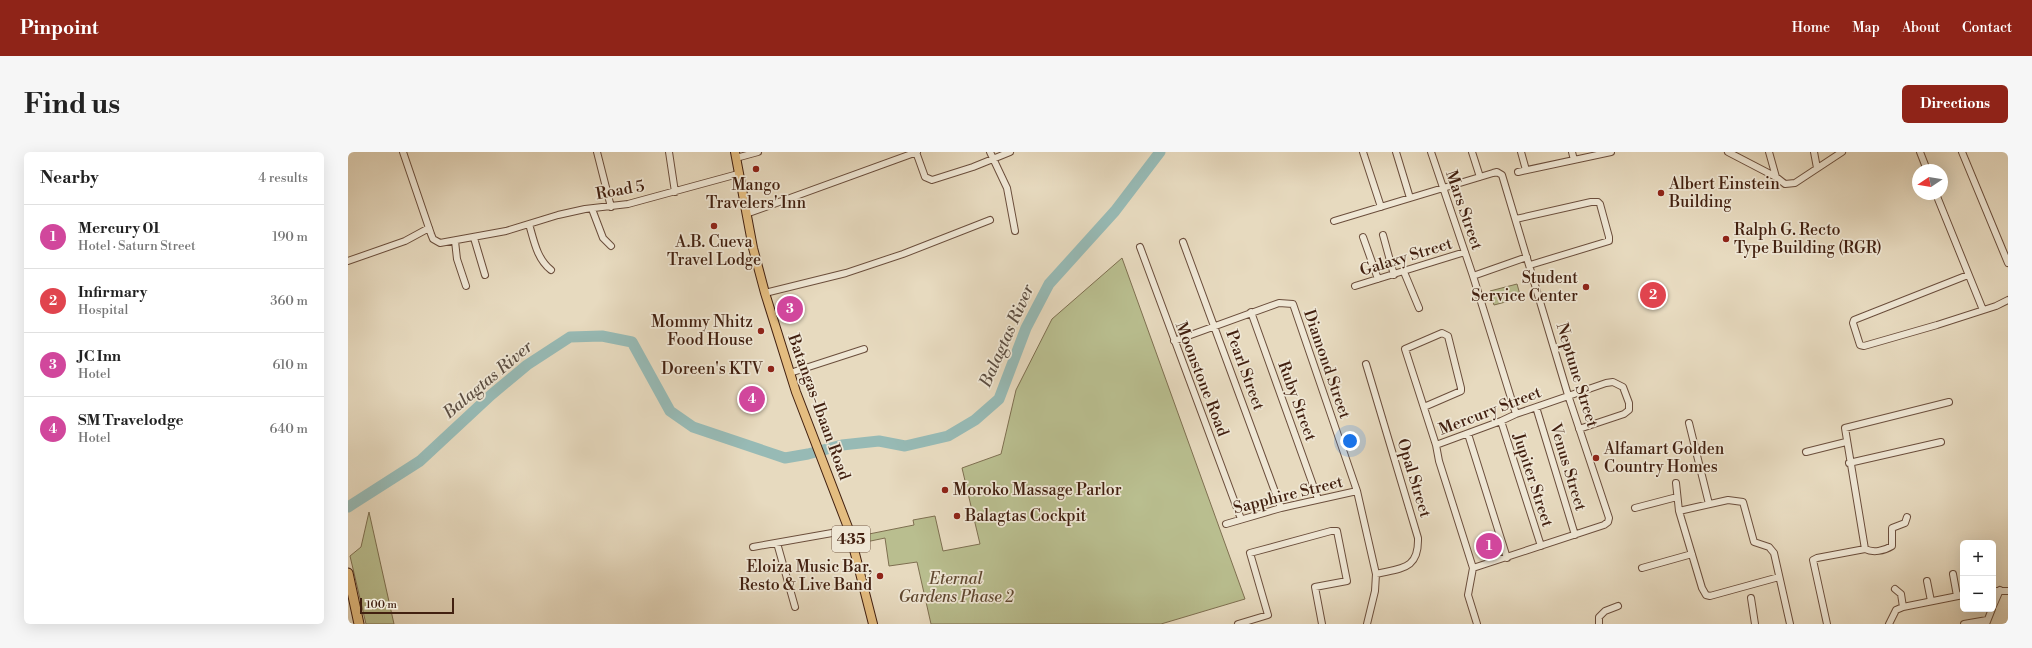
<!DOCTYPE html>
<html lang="en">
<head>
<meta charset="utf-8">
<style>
	:root { --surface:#fff; --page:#f6f6f6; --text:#222; --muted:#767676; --line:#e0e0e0; --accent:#8f2418 }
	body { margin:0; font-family:"Libre Bodoni",serif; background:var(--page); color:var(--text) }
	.controls { position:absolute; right:12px; bottom:12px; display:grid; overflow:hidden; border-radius:6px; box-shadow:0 4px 16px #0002 }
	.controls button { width:36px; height:36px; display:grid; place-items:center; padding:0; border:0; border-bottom:1px solid var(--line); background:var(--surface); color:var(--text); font:20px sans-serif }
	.compass { position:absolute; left:1564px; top:12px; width:36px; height:36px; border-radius:50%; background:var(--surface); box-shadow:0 4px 16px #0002; rotate:258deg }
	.scale { position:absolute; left:12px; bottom:10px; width:94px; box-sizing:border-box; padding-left:4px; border:2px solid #422010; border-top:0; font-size:11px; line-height:14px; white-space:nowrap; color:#422010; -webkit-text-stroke:3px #efe7d5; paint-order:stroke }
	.you { position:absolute; left:1002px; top:289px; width:14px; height:14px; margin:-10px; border:3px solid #fff; border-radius:50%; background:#1a73e8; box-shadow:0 0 0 6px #1a73e833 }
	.badge { display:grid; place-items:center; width:26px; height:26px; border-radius:50%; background:var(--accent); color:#fff; font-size:13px; font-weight:700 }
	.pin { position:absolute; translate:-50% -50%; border:2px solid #fff; box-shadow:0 1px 4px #0006 }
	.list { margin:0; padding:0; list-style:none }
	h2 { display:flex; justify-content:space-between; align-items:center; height:52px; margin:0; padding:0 16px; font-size:17px }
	h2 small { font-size:13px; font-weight:400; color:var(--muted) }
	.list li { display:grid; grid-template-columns:26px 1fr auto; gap:12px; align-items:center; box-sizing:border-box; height:64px; padding:0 16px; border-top:1px solid var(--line) }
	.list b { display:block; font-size:15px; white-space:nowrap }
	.list p { margin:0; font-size:13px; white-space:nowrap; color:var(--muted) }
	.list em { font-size:13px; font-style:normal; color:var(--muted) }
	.map { position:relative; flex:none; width:1660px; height:472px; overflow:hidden; border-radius:6px }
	header { display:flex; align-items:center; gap:24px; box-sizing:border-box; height:56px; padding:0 20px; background:var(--accent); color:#fff }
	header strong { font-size:19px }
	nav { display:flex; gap:22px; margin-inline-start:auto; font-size:14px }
	.intro { display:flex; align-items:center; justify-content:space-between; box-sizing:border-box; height:96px; padding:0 24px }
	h1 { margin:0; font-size:28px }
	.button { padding:10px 18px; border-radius:6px; background:var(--accent); color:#fff; font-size:14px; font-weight:700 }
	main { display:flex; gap:24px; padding:0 24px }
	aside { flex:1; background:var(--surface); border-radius:6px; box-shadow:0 4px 16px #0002 }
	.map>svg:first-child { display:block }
	.green { fill:#b9be8f; stroke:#7e6f50 }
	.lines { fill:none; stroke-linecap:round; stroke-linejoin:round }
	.river { stroke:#97bab5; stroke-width:11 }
	.minor-casing { stroke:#6b4e3c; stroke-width:8 }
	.major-casing { stroke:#422010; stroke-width:10 }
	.highway-casing { stroke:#422010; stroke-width:11 }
	.minor { stroke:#efe7d5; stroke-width:6 }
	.major { stroke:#e4bd80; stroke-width:8 }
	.highway { stroke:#e4bd80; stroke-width:9 }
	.poi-dot { fill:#8f2418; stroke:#efe7d5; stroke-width:1.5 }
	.labels { text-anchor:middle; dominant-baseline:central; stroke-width:3.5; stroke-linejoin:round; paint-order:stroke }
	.shield { fill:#efe7d5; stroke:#765c4b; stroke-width:1 }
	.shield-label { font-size:15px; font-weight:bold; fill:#422010 }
	.poi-label { font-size:16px; fill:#422010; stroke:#efe7d5; text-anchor:start }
	.street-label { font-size:16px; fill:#422010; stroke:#efe7d5 }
	.park-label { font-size:16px; font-style:italic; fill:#604830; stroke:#efe7d5 }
	.water-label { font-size:17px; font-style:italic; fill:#5c4e42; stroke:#efe7d5 }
</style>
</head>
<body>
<header>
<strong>Pinpoint</strong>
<nav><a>Home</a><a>Map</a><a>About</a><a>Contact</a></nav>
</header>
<div class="intro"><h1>Find us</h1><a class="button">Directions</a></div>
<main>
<aside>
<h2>Nearby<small>4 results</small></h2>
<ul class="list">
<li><span class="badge" style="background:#d1479c">1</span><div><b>Mercury 01</b><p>Hotel · Saturn Street</p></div><em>190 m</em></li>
<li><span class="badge" style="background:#e0444e">2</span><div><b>Infirmary</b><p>Hospital</p></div><em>360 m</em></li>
<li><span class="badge" style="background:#d1479c">3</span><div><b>JC Inn</b><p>Hotel</p></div><em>610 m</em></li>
<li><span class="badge" style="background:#d1479c">4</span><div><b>SM Travelodge</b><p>Hotel</p></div><em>640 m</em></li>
</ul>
</aside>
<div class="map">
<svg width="1660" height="472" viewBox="0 0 1660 472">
	<rect width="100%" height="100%" fill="#e7dabf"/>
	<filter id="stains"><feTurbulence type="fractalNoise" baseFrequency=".005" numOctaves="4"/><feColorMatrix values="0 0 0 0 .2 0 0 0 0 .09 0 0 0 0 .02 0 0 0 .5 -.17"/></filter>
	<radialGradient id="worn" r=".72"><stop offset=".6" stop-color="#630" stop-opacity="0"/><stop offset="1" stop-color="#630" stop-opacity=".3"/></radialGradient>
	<path class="green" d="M774,106l123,341 -84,25h-230l-14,-62 -28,4 -4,-28 -24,5 -2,-7 55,-11 -1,-5 22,-4 8,35 37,-7 -18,-76 39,-14 15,-64 36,-71z
		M1169,132l4,14 -27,7 -4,-14z
		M21,360l25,112h-28l-16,-68 11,-9z"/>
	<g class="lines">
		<path class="river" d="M0,355l72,-46 71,-66 36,-30 43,-28 32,-1 30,6 38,69 23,16 92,31 23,-4 34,-9 37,-4 26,5 43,-10 27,-16 24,-21 27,-71 23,-44 66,-73 45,-59"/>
		<defs>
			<path id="minor" d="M55,0l28,82 2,5 7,4 66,-12 52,-16 27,-6 43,-5 110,-30
				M249,0l14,55
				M321,0l6,40
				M568,0l9,25 7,3 41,-13 37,-15
				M642,0l17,36 8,43
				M1015,0l18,55
				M1048,0l14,46
				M1083,0l42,124 43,138
				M1124,0l8,25
				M1173,0l5,18
				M1224,0l2,8
				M1380,0l48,25 9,7 10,-1 47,-31
				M1421,0l7,25
				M1466,0l3,16
				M1572,0l7,18
				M1614,0l46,111
				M388,6l22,-6
				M1170,20l93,-20
				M1588,42l47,116
				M244,57l11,29 8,8
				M398,62l171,-62
				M1168,67l75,-17h7l2,2 9,33v4l-79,24
				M986,69l159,-48 4,-1 5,3 66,220 41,123 -1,4 -4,3 -131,43
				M181,72c5,17 8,35 22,46
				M1035,83l11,40
				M1015,85l15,42
				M126,86l11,37
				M107,89l2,18 9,27
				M835,90l98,266
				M792,95l101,272
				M0,109l57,-20 24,-13
				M1056,120l15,36
				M1620,123l-114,45 -1,3 7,22 4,1 73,-21 59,-19 12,-6
				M1125,124l54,-19
				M1007,134l110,-34
				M417,141l81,-20 57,-19 87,-34
				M903,160l67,187
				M826,189l105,-38 14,1 64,187 19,83 -1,17 -8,33
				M1018,212l52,174c1,32 -17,30 -42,36
				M442,221l74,-24
				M1076,255l37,-16v-3l-13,-52 -6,-3 -37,16 31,96
				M1188,255l39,128
				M1153,269l40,125
				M1341,271l20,81
				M1120,282l39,124
				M1458,300l40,-10
				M1501,311l92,-21
				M1328,331l3,28 23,77 4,7 4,1 69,-19
				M1287,356l42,-11
				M1331,359l49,-11 15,2 11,40 15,5 5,6 16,71
				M878,372l55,-16 76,-17
				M429,391l18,64
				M405,395l96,-17
				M1517,397c8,4 19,2 27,-3v-18l13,-5 2,-6
				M1294,416l50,-14
				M1605,422l4,22
				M1579,429l4,20
				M1547,437l6,5 2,13
				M1645,439h15
				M1403,446l4,26
				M1645,454l7,-16
				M890,472l30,-9 -18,-62 81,-22h6l10,50 -32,6 7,37
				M1129,472l-9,-29 5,-27 -34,-107 -3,-16 65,-24 15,-7 90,-31 7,-1 10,5 6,16v7l-5,4 -45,15
				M1251,472v-7l6,-6 13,-5
				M1479,472l-14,-64 4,-2 48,-9 -20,-121 104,-26
				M1541,472l7,-14 7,-3 60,-12
				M1616,472l23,-4
				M1638,472l6,-15"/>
			<path id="major" d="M387,0l18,96 12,45 31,99 53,138 24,94"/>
			<path id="highway" d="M0,421l11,51"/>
		</defs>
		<use href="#minor" class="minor-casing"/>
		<use href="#major" class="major-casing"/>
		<use href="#highway" class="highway-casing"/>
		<use href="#minor" class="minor"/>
		<use href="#major" class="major"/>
		<use href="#highway" class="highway"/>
	</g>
	<g class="poi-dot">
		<circle cx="408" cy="17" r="4"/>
		<circle cx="1313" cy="41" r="4"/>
		<circle cx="366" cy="74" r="4"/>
		<circle cx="1378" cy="87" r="4"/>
		<circle cx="1238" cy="135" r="4"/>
		<circle cx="413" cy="179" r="4"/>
		<circle cx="423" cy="217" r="4"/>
		<circle cx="1248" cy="306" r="4"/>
		<circle cx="597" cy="338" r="4"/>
		<circle cx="609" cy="364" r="4"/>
		<circle cx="532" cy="424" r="4"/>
	</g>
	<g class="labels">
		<rect class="shield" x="484" y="374" width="38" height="26" rx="3"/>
		<g class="shield-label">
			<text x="503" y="387">435</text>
		</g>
		<g class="poi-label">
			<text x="1321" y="32">Albert Einstein<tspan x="1321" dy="18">Building</tspan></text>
			<text x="408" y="33" text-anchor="middle">Mango<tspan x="408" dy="18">Travelers' Inn</tspan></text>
			<text x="1386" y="78">Ralph G. Recto<tspan x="1386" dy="18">Type Building (RGR)</tspan></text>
			<text x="366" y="90" text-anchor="middle">A.B. Cueva<tspan x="366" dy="18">Travel Lodge</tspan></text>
			<text x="1230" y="126" text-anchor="end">Student<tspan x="1230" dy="18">Service Center</tspan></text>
			<text x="405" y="170" text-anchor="end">Mommy Nhitz<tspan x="405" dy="18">Food House</tspan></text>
			<text x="415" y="217" text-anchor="end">Doreen's KTV</text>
			<text x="1256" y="297">Alfamart Golden<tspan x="1256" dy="18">Country Homes</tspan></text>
			<text x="605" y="338">Moroko Massage Parlor</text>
			<text x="617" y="364">Balagtas Cockpit</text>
			<text x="524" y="415" text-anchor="end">Eloiza Music Bar,<tspan x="524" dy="18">Resto &amp; Live Band</tspan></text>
		</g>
		<g class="street-label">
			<text transform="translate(272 38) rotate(-10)">Road 5</text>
			<text transform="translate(1116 58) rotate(71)">Mars Street</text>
			<text transform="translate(1058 105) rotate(-17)">Galaxy Street</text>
			<text transform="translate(979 212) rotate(71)">Diamond Street</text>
			<text transform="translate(897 218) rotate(70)">Pearl Street</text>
			<text transform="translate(1229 223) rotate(73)">Neptune Street</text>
			<text transform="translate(854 227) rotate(69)">Moonstone Road</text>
			<text transform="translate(949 249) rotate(70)">Ruby Street</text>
			<text transform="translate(471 255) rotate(70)">Batangas-Ibaan Road</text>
			<text transform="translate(1142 259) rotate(-21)">Mercury Street</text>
			<text transform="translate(1220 315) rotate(73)">Venus Street</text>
			<text transform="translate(1066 326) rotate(73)">Opal Street</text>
			<text transform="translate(1185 328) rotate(72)">Jupiter Street</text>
			<text transform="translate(940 343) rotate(-14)">Sapphire Street</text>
		</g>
		<g class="park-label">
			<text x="608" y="427">Eternal<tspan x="608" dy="18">Gardens Phase 2</tspan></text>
		</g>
		<g class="water-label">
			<text transform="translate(659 184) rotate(-66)">Balagtas River</text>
			<text transform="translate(140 228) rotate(-40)">Balagtas River</text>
		</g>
	</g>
	<rect width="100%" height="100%" filter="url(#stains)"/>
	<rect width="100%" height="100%" fill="url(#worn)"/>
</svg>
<div class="controls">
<button>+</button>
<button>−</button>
</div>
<svg class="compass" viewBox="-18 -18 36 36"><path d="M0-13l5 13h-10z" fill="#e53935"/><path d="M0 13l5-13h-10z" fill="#767676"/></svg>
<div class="scale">100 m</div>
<div class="you"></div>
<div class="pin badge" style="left:1141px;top:394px;background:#d1479c">1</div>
<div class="pin badge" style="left:1305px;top:143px;background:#e0444e">2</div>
<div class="pin badge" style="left:442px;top:157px;background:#d1479c">3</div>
<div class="pin badge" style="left:404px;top:247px;background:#d1479c">4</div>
</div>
</main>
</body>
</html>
